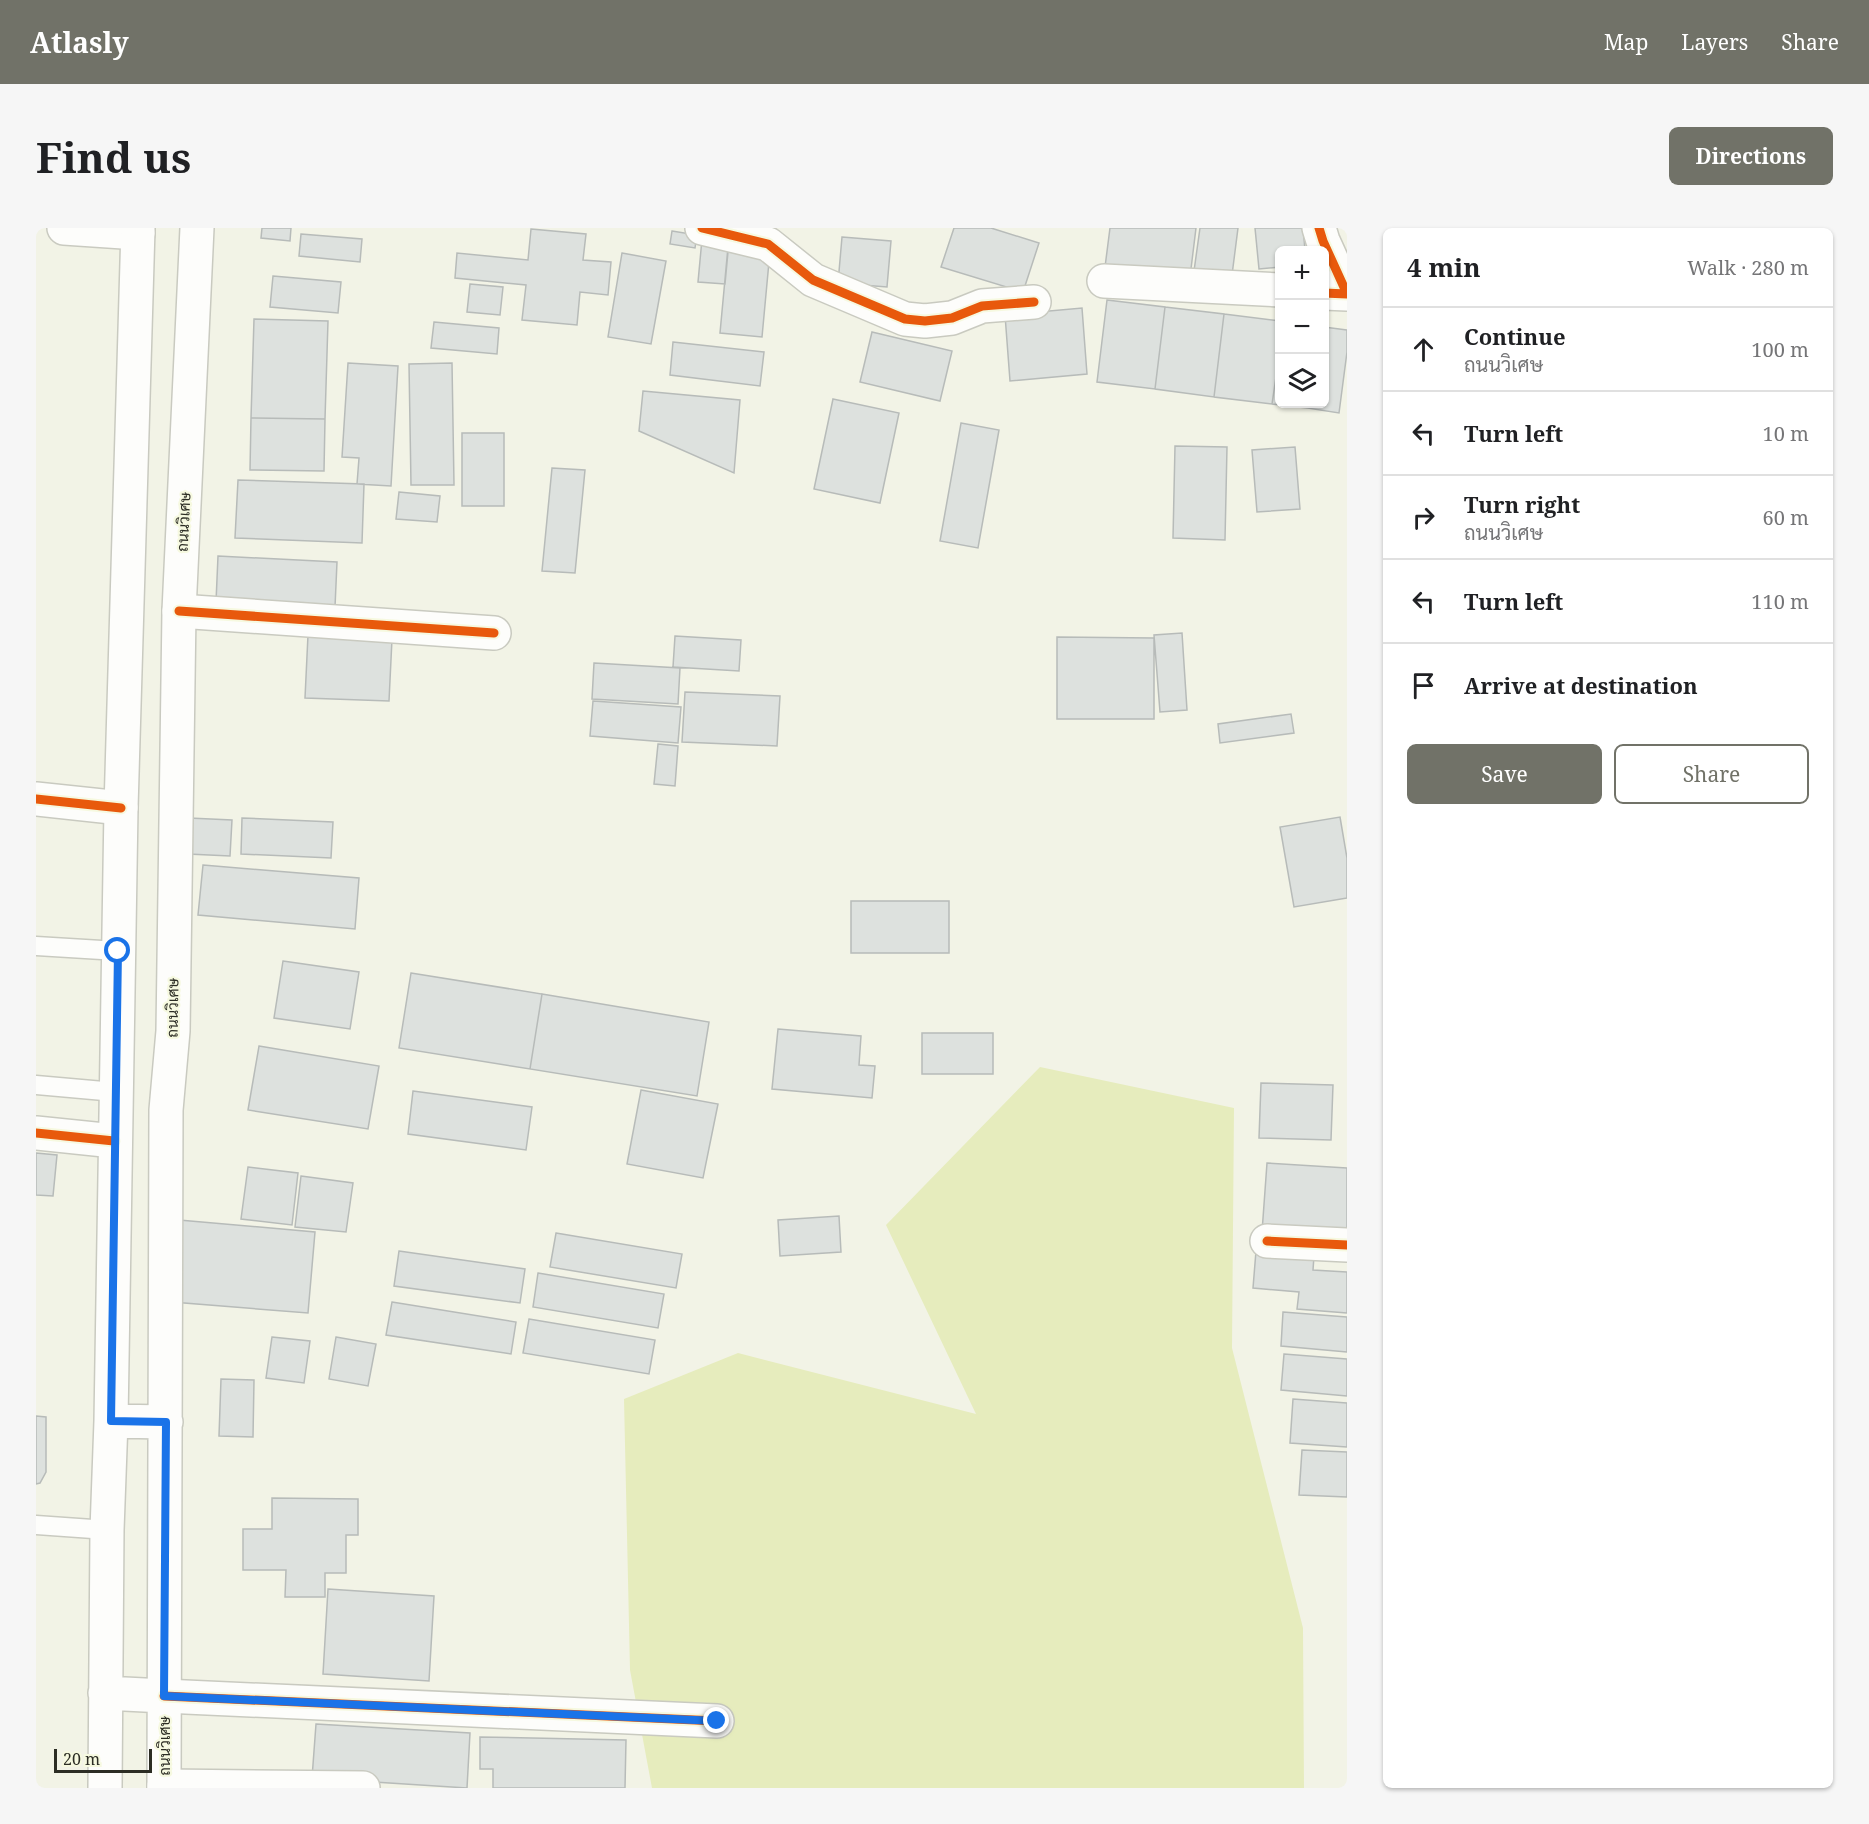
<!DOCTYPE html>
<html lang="en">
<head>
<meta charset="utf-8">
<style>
	:root { --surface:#fff; --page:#f6f6f6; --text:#202124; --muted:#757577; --line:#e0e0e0; --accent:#717268 }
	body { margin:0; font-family:"Noto Serif",Sarabun,serif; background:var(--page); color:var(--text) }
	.controls { position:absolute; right:18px; top:18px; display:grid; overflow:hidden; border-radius:9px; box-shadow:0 2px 4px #0004 }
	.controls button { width:54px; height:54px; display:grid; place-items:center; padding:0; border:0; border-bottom:2px solid var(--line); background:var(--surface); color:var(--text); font:30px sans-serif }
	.scale { position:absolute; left:18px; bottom:15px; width:98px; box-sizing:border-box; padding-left:6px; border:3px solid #2c2d24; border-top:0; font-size:16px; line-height:21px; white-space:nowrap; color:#2c2d24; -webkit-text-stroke:4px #f6f9e0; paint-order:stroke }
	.stop { position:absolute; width:18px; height:18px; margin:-14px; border:4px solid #1a73e8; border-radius:50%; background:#fff }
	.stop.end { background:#1a73e8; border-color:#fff; box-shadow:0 2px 6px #0008 }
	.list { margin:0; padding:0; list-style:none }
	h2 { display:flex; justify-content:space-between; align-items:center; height:78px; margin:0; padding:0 24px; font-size:26px }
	h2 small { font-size:20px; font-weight:400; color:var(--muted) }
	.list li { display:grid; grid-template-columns:39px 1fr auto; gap:18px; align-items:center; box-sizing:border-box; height:84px; padding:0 24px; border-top:2px solid var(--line) }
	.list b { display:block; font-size:22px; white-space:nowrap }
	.list p { margin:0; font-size:20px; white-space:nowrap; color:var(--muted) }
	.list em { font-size:20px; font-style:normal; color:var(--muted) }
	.actions { display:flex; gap:12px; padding:18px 24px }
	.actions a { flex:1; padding:14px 0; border:2px solid var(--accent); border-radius:9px; text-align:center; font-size:21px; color:var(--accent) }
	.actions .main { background:var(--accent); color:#fff }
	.icon { flex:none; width:33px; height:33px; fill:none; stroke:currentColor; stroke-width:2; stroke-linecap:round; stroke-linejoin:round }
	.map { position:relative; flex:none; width:1311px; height:1560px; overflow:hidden; border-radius:9px }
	header { display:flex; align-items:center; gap:36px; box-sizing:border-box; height:84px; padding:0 30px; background:var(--accent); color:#fff }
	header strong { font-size:28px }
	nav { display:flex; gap:33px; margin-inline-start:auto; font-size:21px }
	.intro { display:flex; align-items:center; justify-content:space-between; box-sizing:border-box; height:144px; padding:0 36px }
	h1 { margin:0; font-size:42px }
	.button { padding:15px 27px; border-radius:9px; background:var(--accent); color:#fff; font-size:21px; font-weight:700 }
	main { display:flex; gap:36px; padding:0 36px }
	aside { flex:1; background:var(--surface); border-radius:9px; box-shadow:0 2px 4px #0004 }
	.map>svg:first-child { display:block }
	.green { fill:#e6ecbd }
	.building { fill:#dde1de; stroke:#b7bbb9; stroke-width:1.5 }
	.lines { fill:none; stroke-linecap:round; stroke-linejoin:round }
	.lane-casing { stroke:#c9cac0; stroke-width:21 }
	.street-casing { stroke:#c9cac0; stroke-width:36 }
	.secondary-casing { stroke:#c9cac0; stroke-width:36 }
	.lane { stroke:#fdfdfb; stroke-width:18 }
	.street { stroke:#fdfdfb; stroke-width:33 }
	.secondary { stroke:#fdfdfb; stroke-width:33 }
	.cycleway-casing { stroke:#f6f9e0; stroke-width:13 }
	.cycleway { stroke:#e8590c; stroke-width:9 }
	.route { stroke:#1a73e8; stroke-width:8 }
	.labels { text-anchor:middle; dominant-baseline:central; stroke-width:4.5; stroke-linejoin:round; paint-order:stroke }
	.street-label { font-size:15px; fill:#2c2d24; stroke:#f6f9e0 }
</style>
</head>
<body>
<header>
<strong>Atlasly</strong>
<nav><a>Map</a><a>Layers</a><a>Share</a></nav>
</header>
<div class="intro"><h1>Find us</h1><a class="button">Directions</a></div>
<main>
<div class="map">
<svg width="1311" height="1560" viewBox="0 0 1311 1560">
	<rect width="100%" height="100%" fill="#f2f3e6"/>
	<path class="green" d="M1004,839l194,41 -2,240 71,280 1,160h-652l-22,-118 -6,-271 114,-46 238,61 -90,-189z"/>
	<path class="building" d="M226,0h29l-1,13 -29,-3z
		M918,0h37l48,15 -16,49 -82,-25z
		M1074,0h86l-6,49 -85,-10z
		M1164,0h38l-6,47 -38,-4z
		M1219,0h48l2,22h-25v17l-21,2z
		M495,1l55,5 -3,26 28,2 -3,33 -28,-3 -3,33 -55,-5 4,-35 -71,-7 2,-25 71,7z
		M636,3l25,4 -2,13 -25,-4z
		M265,6l61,5 -2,23 -61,-6z
		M806,9l49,4 -4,46 -49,-4z
		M666,11l27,2 -4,43 -27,-2z
		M692,19l42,4 -8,86 -42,-4z
		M586,25l44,8 -15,83 -43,-7z
		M237,48l68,6 -3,31 -68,-6z
		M434,56l33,3 -3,28 -33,-3z
		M1071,72l58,7 -10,82 -58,-7z
		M1129,79l59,7 -10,83 -59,-8z
		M1046,80l5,66 -77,7 -5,-66z
		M1188,86l56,7v29l-8,54 -58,-7z
		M218,91l74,2 -3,98 -74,-1z
		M398,94l65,6 -2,26 -66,-6z
		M1288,99l23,3v22l-8,61 -32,-5 1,-4h16z
		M836,104l80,19 -12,50 -80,-19z
		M637,114l91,10 -4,34 -90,-11z
		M1244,122v54h28l-1,4 -35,-4z
		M312,135l50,3 -7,120 -34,-2 2,-26 -17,-1z
		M416,135l2,122h-43l-2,-121z
		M607,163l97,9 -6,73 -95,-42z
		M797,171l66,14 -19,90 -66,-14z
		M215,190l74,1 -1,52 -74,-1z
		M925,195l38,7 -21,118 -38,-7z
		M426,205h42v73h-42z
		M1139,218l52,1 -2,93 -52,-2z
		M1259,219l5,62 -43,3 -5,-62z
		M516,240l33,2 -10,103 -33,-2z
		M202,252l126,4 -2,59 -127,-5z
		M363,264l41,4 -3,26 -41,-3z
		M182,328l119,6 -2,45 -119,-5z
		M1146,405l5,77 -27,2 -6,-77z
		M272,407l84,4 -3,62 -84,-3z
		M639,408l66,4 -2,31 -66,-4z
		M1021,409l97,1v81h-97z
		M558,435l86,5 -2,36 -86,-5z
		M649,464l95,4 -3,50 -95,-4z
		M557,473l88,6 -3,36 -88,-7z
		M1255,486l3,19 -74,10 -2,-19z
		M622,516l20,2 -3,40 -21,-2z
		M1304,589l7,41v40l-53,9 -14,-80z
		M153,590l43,2 -2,36 -42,-2z
		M206,590l91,4 -2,36 -90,-4z
		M167,637l156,13 -4,51 -157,-14z
		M815,673h98v52h-98z
		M247,733l76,11 -9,57 -76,-11z
		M375,745l131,21 -12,75 -131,-21z
		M506,766l167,28 -12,74 -167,-27z
		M742,801l83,7 -2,29 16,1 -3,32 -100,-9z
		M886,805h71v41h-71z
		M223,818l120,20 -11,63 -120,-19z
		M1225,855l72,2 -2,55 -72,-2z
		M605,862l77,14 -15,74 -76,-14z
		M377,863l119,16 -6,43 -118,-16z
		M0,925l21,2 -4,41 -17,-1z
		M1231,935l80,5v69l-85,-5z
		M212,939l50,6 -6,52 -51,-6z
		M265,948l52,7 -7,49 -51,-5z
		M803,988l2,36 -61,4 -2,-36z
		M143,992l136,12 -7,81 -136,-11z
		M520,1005l126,21 -6,34 -126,-21z
		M363,1023l126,18 -5,34 -126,-17z
		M1220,1023l58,5 -1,14 34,2v41l-50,-4 2,-17 -46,-4z
		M502,1045l126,21 -6,34 -125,-21z
		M356,1074l124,20 -5,32 -125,-19z
		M1247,1084l64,5v35l-66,-6z
		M493,1091l126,21 -6,34 -126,-21z
		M236,1109l38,4 -6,42 -38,-5z
		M300,1109l40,7 -8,42 -39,-7z
		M1248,1126l63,5v37l-66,-6z
		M185,1151l33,1 -1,57 -34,-1z
		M1257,1171l54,4v44l-57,-4z
		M0,1188l10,1v55l-6,11 -4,1z
		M1266,1222l45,2v45l-48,-2z
		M236,1270l86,1v36h-12v38h-21v24h-40l1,-27h-43v-41h29z
		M292,1361l106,7 -5,85 -106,-7z
		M280,1496l154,9 -3,55 -155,-10z
		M444,1509l146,3 -1,48h-132v-19h-13z"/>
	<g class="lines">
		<defs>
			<path id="lane" d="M0,718l82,5
				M0,857l79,7
				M0,1297l71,5"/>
			<path id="street" d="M28,0l74,5
				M666,0l66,16 45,36 92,39 20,2 27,-3 30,-12 52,-4
				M1283,0l4,13 24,53 -23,-1
				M1068,53l176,9
				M143,383l315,22
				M0,571l85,9
				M0,905l78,8
				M1231,1013l80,4
				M128,1468l553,25
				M128,1558l199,2"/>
			<path id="secondary" d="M75,1193l55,1
				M69,1465l59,3
				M69,1560l2,-258 4,-109 10,-613 17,-580
				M128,1560l2,-678 7,-79 6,-420 18,-383"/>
		</defs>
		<use href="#lane" class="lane-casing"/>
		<use href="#street" class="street-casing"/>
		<use href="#secondary" class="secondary-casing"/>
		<use href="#lane" class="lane"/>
		<use href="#street" class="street"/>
		<use href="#secondary" class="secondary"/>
		<defs>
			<path id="cycleway" d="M666,0l66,16 45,36 92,39 20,2 27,-3 30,-12 52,-4
				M1283,0l4,13 24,53 -23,-1
				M143,383l315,22
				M0,571l85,9
				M0,905l78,8
				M1231,1013l80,4
				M128,1468l553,25"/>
		</defs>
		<use href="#cycleway" class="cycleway-casing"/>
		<use href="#cycleway" class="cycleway"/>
	</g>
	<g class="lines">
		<path class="route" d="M82,723l-7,470 55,1 -2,274 553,25"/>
	</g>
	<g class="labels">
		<g class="street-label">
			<text transform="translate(147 294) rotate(-87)">ถนนวิเศษ</text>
			<text transform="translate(136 780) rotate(-89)">ถนนวิเศษ</text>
			<text transform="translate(128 1518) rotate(-90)">ถนนวิเศษ</text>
		</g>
	</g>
</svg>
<div class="controls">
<button>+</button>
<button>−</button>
<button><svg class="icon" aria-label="layers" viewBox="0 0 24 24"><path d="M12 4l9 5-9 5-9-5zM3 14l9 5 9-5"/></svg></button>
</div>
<div class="scale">20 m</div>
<div class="stop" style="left:82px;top:723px"></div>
<div class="stop end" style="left:681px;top:1493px"></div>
</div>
<aside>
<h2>4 min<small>Walk · 280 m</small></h2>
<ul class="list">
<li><svg class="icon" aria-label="ahead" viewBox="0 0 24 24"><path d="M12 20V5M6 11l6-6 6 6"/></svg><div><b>Continue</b><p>ถนนวิเศษ</p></div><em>100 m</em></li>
<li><svg class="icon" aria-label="left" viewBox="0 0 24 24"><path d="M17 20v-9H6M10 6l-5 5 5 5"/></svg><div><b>Turn left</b></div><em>10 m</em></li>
<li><svg class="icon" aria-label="right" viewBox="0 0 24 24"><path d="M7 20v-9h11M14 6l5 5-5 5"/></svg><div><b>Turn right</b><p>ถนนวิเศษ</p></div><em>60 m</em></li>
<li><svg class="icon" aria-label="left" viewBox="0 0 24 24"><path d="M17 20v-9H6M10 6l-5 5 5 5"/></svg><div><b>Turn left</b></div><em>110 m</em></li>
<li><svg class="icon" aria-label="arrive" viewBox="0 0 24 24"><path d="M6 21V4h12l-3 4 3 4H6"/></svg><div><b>Arrive at destination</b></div></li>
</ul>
<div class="actions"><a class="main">Save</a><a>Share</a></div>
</aside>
</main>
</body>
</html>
